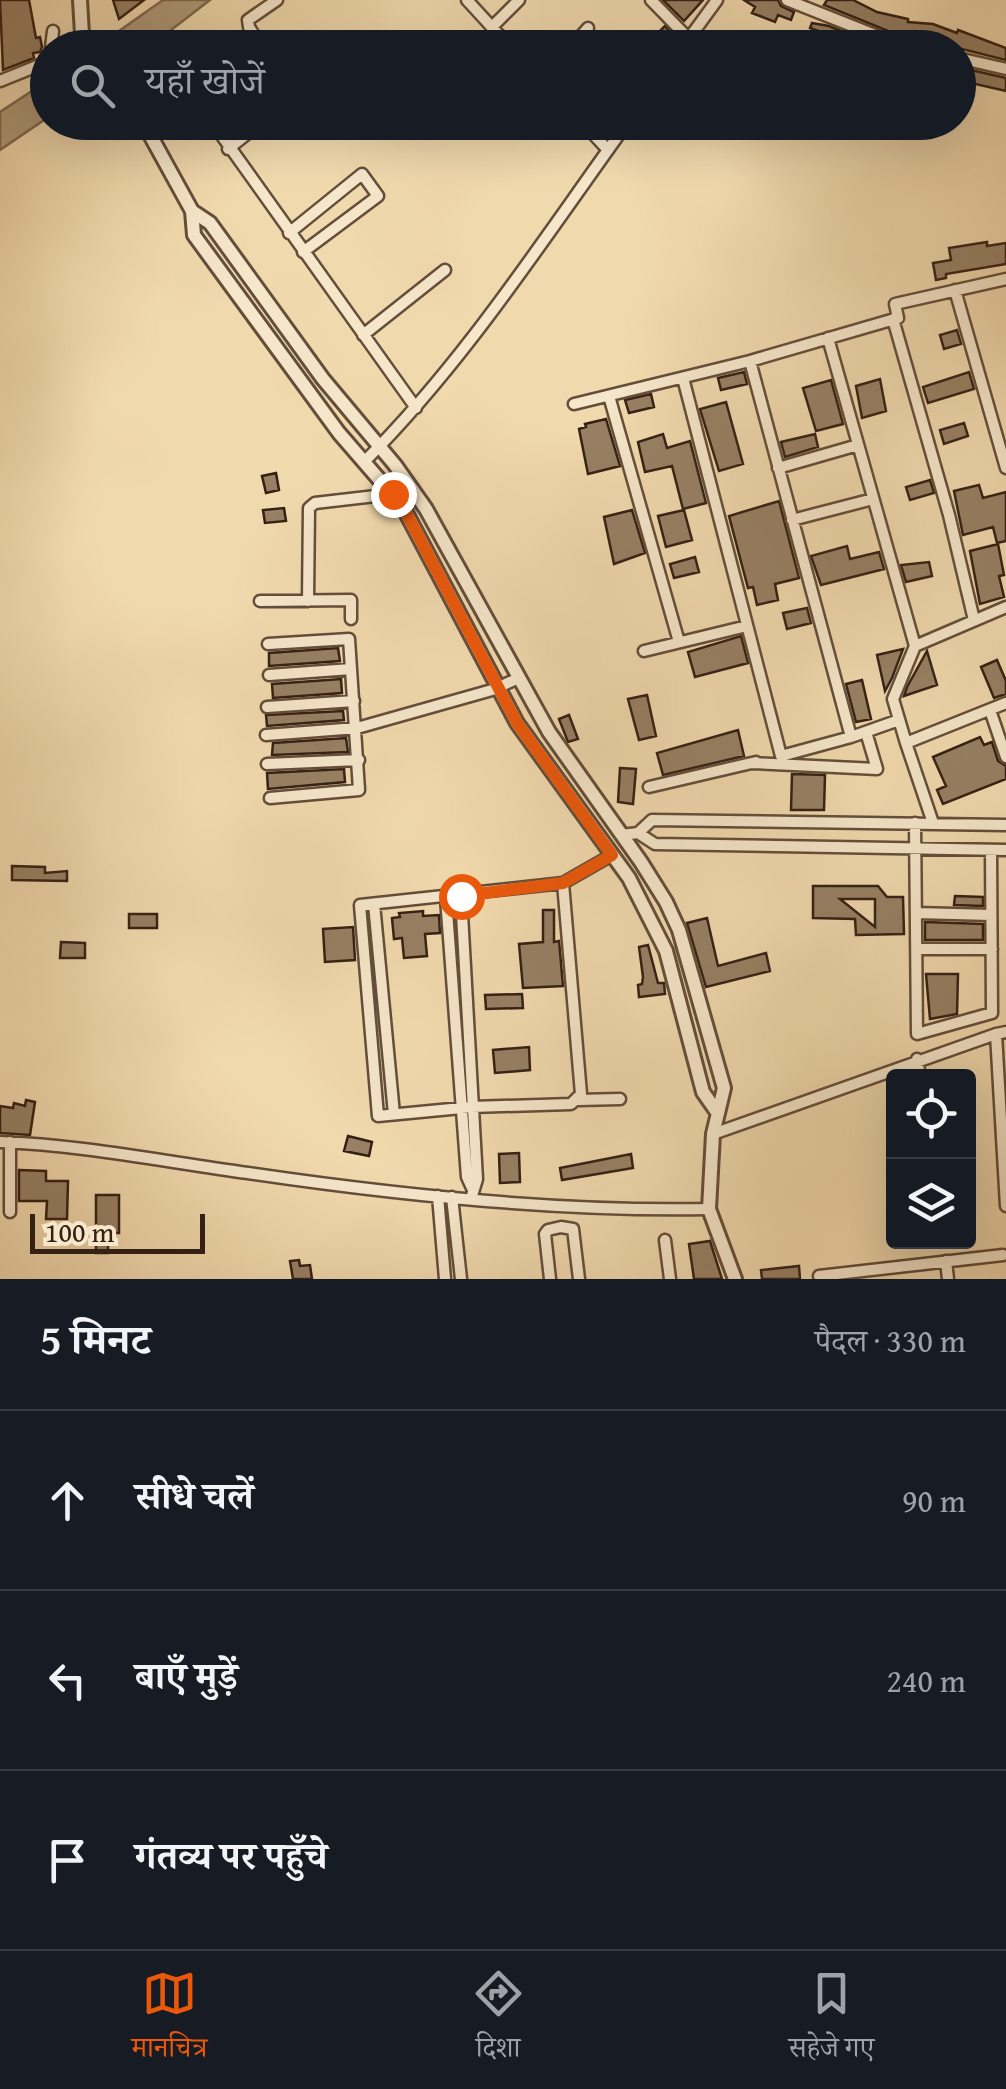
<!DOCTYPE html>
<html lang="hi">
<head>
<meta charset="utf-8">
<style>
	:root { --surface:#171b24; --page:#20242c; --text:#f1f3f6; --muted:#9ea1a6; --line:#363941; --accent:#ea580c }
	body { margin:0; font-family:"Gentium Book Plus","Noto Serif Devanagari",serif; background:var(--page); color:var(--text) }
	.controls { position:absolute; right:30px; bottom:30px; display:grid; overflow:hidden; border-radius:10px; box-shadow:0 10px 40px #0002 }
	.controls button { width:90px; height:90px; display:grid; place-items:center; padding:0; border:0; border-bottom:2px solid var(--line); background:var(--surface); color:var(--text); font:50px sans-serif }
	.scale { position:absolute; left:30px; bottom:25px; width:175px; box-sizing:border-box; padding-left:10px; border:5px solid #352014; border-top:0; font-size:28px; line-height:35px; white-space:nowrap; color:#352014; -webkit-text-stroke:8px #f6e6ca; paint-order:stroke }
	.stop { position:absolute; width:30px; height:30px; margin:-22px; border:8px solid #ea580c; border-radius:50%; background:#fff }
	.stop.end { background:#ea580c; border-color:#fff; box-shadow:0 2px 10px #0008 }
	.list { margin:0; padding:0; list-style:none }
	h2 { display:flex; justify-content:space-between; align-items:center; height:130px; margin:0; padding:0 40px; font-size:42px }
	h2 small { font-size:32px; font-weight:400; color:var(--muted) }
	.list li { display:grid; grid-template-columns:65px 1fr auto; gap:30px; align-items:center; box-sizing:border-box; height:180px; padding:0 40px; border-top:2px solid var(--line) }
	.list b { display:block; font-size:38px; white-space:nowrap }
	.list em { font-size:32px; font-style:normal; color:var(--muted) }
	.icon { flex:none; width:55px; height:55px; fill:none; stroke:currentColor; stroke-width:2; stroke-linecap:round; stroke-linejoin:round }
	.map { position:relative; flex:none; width:1006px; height:1279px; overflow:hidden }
	.search { position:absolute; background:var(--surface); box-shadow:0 10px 40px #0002; left:30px; right:30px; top:30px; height:110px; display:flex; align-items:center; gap:25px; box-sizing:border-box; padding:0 35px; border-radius:55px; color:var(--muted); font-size:38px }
	.sheet { height:670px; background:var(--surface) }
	nav { display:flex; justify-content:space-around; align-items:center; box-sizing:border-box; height:140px; border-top:2px solid var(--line); background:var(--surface); font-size:28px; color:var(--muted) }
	nav a { display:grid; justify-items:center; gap:5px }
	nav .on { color:var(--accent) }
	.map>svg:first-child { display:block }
	.water { fill:#b19a7a; stroke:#7f6951; stroke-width:2.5 }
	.building { fill:#978064; stroke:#352014; stroke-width:2.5; fill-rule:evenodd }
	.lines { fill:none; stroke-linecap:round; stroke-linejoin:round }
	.minor-casing { stroke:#644e3a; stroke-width:15 }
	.tertiary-casing { stroke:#644e3a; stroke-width:18 }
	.minor { stroke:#f6e6ca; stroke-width:10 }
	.tertiary { stroke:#f6e6ca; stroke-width:12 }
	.route { stroke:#ea580c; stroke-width:12 }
</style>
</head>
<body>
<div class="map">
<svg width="1006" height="1279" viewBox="0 0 1006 1279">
	<rect width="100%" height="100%" fill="#f1d9ae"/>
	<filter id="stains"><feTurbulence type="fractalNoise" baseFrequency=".002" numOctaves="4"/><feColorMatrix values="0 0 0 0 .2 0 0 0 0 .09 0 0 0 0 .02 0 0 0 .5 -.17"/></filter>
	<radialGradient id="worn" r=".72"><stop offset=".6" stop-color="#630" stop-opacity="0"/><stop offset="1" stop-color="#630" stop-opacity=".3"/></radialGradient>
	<path class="water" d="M163,0h47l-61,47 -54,1z
		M47,81v37l-47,32v-38z"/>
	<path class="building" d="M0,0h29l7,38 4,-1 2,10 -2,5 -7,1 1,5 -31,12z
		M113,0h31l-25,19z
		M663,0h40l-19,21z
		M744,0h34l3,6 13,6 -3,8 -13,-5 -3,7 -23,-9 3,-6z
		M827,0h26l24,12 31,7v3l25,2 24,9 1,-3 48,18v12l-48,-12h-30l-7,-8 -33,-9 -64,-26z
		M812,23l17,3 54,22h-31l2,-4 -44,-16z
		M665,26l11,13 -9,9h-25z
		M782,36l30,9 -1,3h-32z
		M958,67l48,11v13l-48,-11z
		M987,242v4l19,-3v21l-60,10v4l-10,2 -3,-17 18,-3 -2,-12z
		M957,330l4,14 -17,5 -4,-14z
		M744,372l3,12 -26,6 -3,-12z
		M969,372l5,17 -46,14 -5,-16z
		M880,379l6,32 -24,7 -6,-32z
		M831,380l12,44 -27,7 -13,-43z
		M651,394l3,13 -25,6 -4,-13z
		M726,402l17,62 -24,7 -19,-62z
		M606,419l14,47 -32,8 -9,-45 7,-2 -1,-3z
		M964,423l4,13 -24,8 -4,-14z
		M663,434l4,14 23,-7 16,62 -23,6 -11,-43 -27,6 -7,-30z
		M815,434l3,13 -33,10 -4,-15z
		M276,473l3,17 -13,3 -4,-17z
		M930,480l4,13 -24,7 -4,-13z
		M979,485l4,13 23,-6v49l-9,2 -4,-16 -30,8 -9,-44z
		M779,501l20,77 -24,6 3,16 -21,5 -4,-18 -5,1 -19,-72z
		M284,508l2,13 -21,2 -2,-13z
		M632,510l13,43 -31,11 -10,-47z
		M684,510l8,30 -26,7 -8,-31z
		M998,544l6,31 -5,1 5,21 -24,7 -10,-53z
		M847,546l3,13 29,-7 5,17 -63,16 -10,-29z
		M695,557l4,15 -25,6 -4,-14z
		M929,562l3,14 -26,6 -5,-17z
		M807,608l4,15 -24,6 -4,-16z
		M741,636l7,27 -53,14 -7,-25z
		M338,648l2,13 -71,5v-13z
		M903,649l-11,29 -7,13 -8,-36z
		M927,651l10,34 -33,11 3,-9z
		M997,660l9,21v13l-12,4 -13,-31z
		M341,679l1,14 -69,5 -1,-14z
		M862,680l9,39 -15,3 -10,-38z
		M647,695l9,41 -17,4 -11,-41z
		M343,711l1,9 -77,6 -1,-11z
		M569,715l9,24 -10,3 -9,-23z
		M738,730l6,26 -81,19 -6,-22z
		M980,737l4,8 8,-3 6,19 8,5v13l-63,25 -6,-14 9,-4 -13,-29z
		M346,738l2,14 -76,3 1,-12z
		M620,768l16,1 -3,35 -15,-2z
		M344,769l1,13 -77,7 -1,-16z
		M792,774l33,1 -1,35h-33z
		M12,866l33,1v6l22,-2v10l-55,-1z
		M813,886h65l9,11h16l1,37 -48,1 -1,-16 -42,-1zM840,899h35v28z
		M955,896l28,1v9l-29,-1z
		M543,910h11v32l5,-1 4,45 -40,2 -4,-44 24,-2z
		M423,911v5l16,-1 1,18 -15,1 2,22 -23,2 -2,-20 -8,1 -2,-21 8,-1 -1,-4z
		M129,914h28v14h-28z
		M707,918l11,48 48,-13 4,18 -64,16 -19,-64z
		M925,922l58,2v16h-58z
		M353,927l2,33 -30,2 -2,-33z
		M61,942l24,1v15h-25z
		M648,945l10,38h6l1,11 -26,3 -1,-12 4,-1 1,-7 -4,-30z
		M926,974h32l-1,40 -27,5z
		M522,994l1,14 -37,1 -1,-14z
		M529,1047l1,23 -35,3 -2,-23z
		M26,1100l9,2 -5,33 -30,-2v-27l13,2 1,-5 11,3z
		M348,1136l24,6 -3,14 -25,-5z
		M519,1153l1,29 -20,1 -1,-29z
		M631,1154l2,14 -71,12 -2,-12z
		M19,1170l27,1v10h22l-1,38h-21l1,-18h-28z
		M96,1195h23v38h-11v20h-12z
		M710,1241l12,38h-28l-5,-35z
		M299,1260l1,6 10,-1 2,14h-19l-3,-18z
		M799,1266l1,13h-38l-1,-9z"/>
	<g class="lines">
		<defs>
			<path id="minor" d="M467,0l44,48
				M651,0l38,39
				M787,0l98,39 34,9
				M492,27l27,-27
				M51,48l2,-17
				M262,48l-13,-21 -1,-7 29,-20
				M570,48l18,-20
				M682,48l35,-48
				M958,58l48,11
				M0,81l42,-17 6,-9
				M212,122l204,286
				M582,122l26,28
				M228,149l34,-27
				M289,233l73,-59 16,22 -75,56
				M955,290l51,178
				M893,319l56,196 25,105
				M363,335l82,-65
				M828,338l87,308
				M750,361l101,376 48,-17
				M683,378l98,378 70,-19
				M609,396l70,246
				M574,404l176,-43 148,-43 -3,-14 111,-25
				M365,461c101,-101 179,-223 263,-339
				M778,468l80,-23
				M792,520l81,-21
				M260,601l91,-1v19
				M308,601l1,-93 6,-5 78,-9
				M268,644l81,-5 10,151 -89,8
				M644,651l103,-25
				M269,675l82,-6
				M267,707l87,-6
				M990,710l16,47
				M266,735l91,-7 135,-38 27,-12
				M906,743l-13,-44 22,-53 91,-39
				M752,763l125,6 -11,-37
				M267,764l92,-4
				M649,787l107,-25
				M915,823l2,211 75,-21 -1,-163
				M933,823l-27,-80 100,-40
				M638,833l14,-13 354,5
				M621,835l17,-2 17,11 351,6
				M563,883l-203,22 18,211 94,-9 99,-3 10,-10 -18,-211 49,-28
				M461,896l16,283 -6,20
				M446,898l21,279 5,11
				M374,904l20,210
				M917,913l74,2
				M917,949h75
				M1006,1032l-10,2 10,172
				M917,1059l3,17
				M578,1100l42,-1
				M713,1134l283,-100
				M0,1142c83,3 166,20 248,31 149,22 311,39 461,36
				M438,1196l7,83
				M452,1197l9,82
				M10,1212v-70
				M665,1240l5,39
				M946,1261l2,18
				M819,1276l184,-21
				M550,1279l-5,-45 3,-4 13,-3 12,2 6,50"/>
			<path id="tertiary" d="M80,0l2,34 11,14
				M143,122l49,89 2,24 145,198 64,74 114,216 112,155 37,73 37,141 14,20
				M192,211l18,12 113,156 72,86 31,44 123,223 92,130 25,40 13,28 45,158 -11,46 -4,75 26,70"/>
		</defs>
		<use href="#minor" class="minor-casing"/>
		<use href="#tertiary" class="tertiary-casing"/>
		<use href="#minor" class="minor"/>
		<use href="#tertiary" class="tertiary"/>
	</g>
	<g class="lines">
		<path class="route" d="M393,494l10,13 114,216 95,132 -49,28 -102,13"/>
	</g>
	<rect width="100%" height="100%" filter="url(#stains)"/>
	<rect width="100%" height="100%" fill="url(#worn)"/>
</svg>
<div class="controls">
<button><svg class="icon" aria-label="locate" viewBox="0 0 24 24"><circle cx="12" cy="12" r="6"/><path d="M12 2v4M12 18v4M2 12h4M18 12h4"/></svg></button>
<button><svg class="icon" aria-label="layers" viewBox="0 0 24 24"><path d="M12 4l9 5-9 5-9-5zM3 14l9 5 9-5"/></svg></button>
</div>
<div class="scale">100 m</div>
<div class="stop" style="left:461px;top:896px"></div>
<div class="stop end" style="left:393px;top:494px"></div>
<div class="search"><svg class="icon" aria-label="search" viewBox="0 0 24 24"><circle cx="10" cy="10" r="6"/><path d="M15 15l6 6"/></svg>यहाँ खोजें</div>
</div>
<section class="sheet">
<h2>5 मिनट<small>पैदल · 330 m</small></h2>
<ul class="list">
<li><svg class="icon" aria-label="ahead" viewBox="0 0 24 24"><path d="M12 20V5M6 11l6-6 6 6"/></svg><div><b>सीधे चलें</b></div><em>90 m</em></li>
<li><svg class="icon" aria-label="left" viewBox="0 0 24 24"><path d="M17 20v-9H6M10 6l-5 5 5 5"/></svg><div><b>बाएँ मुड़ें</b></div><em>240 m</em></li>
<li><svg class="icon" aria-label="arrive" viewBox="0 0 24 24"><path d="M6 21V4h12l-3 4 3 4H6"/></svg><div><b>गंतव्य पर पहुँचे</b></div></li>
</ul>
</section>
<nav>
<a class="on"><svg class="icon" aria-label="map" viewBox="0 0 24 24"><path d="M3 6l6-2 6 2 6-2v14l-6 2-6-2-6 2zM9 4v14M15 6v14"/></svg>मानचित्र</a>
<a><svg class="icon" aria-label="directions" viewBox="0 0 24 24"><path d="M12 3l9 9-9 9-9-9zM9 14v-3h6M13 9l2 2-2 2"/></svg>दिशा</a>
<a><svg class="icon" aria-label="saved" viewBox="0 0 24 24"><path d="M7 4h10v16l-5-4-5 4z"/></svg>सहेजे गए</a>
</nav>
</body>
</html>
